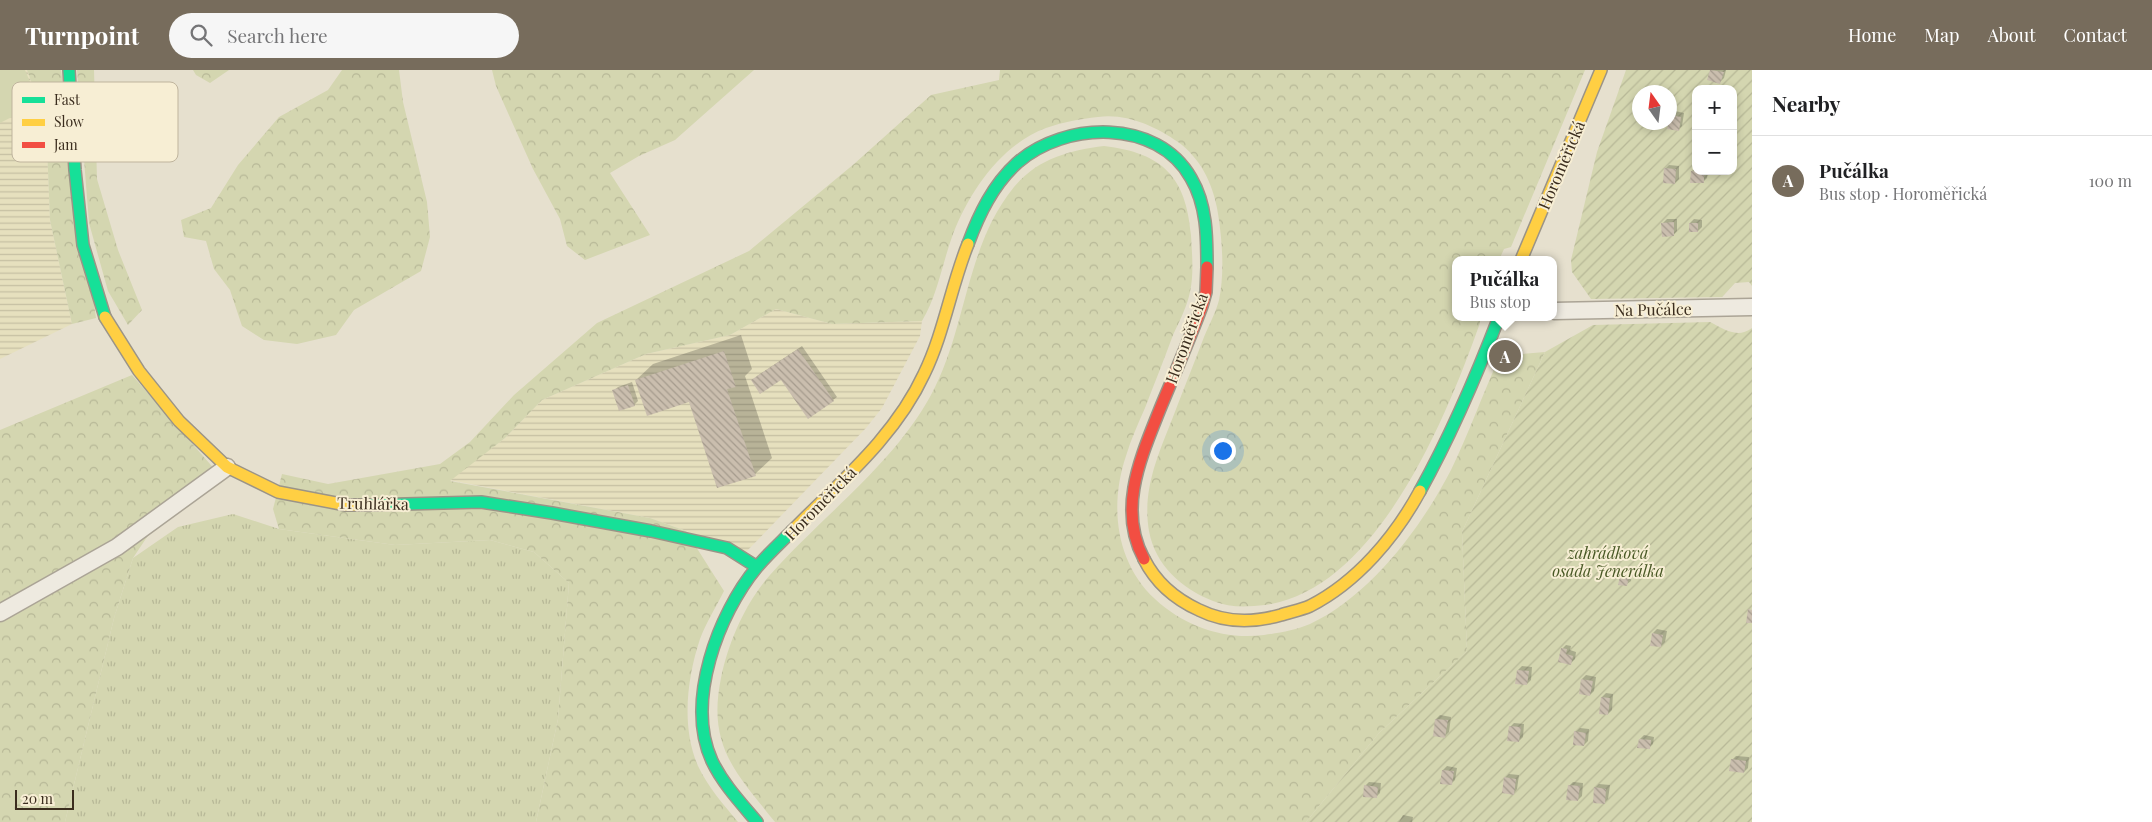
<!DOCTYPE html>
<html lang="en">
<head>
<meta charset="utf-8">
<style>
	:root { --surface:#fff; --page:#f6f6f6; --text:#202124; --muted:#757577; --line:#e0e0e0; --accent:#776c5c }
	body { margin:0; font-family:"Playfair Display",serif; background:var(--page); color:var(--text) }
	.controls { position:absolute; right:15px; top:15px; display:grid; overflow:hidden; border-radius:10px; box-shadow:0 2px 8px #0003 }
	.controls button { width:45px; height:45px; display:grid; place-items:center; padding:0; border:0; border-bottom:1px solid var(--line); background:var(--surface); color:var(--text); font:25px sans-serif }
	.compass { position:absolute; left:1632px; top:15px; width:45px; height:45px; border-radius:50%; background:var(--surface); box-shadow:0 2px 8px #0003; rotate:346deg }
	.scale { position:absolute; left:15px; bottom:12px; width:59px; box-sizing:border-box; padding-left:5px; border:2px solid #3b2d1e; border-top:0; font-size:14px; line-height:18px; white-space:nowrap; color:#3b2d1e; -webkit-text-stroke:4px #f7eed4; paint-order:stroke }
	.you { position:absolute; left:1222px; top:380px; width:18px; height:18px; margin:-12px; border:4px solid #fff; border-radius:50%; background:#1a73e8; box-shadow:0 0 0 8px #1a73e833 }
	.badge { display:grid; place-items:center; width:32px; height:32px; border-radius:50%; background:var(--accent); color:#fff; font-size:16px; font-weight:700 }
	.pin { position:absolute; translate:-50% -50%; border:2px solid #fff; box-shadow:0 1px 5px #0006 }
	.popup { position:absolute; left:1452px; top:186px; width:105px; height:65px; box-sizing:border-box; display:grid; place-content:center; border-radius:10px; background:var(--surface); filter:drop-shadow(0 1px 4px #0005); font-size:16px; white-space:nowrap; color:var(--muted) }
	.popup b { font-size:19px; color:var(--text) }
	.popup::after { content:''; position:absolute; left:50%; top:100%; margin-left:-10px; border:10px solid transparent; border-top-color:var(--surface) }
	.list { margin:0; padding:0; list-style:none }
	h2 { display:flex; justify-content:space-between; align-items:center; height:65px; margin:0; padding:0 20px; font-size:21px }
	h2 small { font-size:16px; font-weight:400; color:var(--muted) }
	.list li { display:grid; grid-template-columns:32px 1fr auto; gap:15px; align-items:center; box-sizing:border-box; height:90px; padding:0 20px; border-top:1px solid var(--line) }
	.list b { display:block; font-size:19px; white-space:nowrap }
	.list p { margin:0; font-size:16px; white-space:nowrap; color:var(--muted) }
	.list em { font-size:16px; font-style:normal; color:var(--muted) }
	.icon { flex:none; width:28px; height:28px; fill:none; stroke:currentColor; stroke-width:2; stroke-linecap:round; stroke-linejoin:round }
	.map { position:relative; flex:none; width:1752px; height:752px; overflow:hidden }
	header { display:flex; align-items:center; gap:30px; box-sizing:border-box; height:70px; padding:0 25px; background:var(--accent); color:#fff }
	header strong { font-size:24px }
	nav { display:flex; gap:28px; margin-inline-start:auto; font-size:18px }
	.search { width:350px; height:45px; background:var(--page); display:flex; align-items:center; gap:12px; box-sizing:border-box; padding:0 18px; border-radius:28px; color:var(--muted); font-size:19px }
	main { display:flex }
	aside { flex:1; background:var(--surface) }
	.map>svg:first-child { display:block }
	.farmland { fill:url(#farmland-rules) }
	.grass { fill:url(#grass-tufts) }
	.forest { fill:url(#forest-crowns) }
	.garden { fill:url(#garden-furrows); fill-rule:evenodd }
	.pitch { fill:#d4d6b0 }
	.shadow { fill:#0003 }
	.building { fill:url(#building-back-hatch) }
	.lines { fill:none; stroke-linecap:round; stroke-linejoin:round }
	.street-casing { stroke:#aba496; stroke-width:19 }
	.fast-casing { stroke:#9b9487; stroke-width:14 }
	.slow-casing { stroke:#9b9487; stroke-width:14 }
	.jam-casing { stroke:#9b9487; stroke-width:14 }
	.street { stroke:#eeeae0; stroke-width:16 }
	.fast { stroke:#16e098; stroke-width:11 }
	.slow { stroke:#ffcf43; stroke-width:11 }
	.jam { stroke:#f24e42; stroke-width:11 }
	.labels { text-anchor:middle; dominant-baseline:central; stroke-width:4; stroke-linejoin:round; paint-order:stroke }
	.street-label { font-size:16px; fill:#3b2d1e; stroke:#f7eed4 }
	.park-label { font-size:16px; font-style:italic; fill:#485824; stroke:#f7eed4 }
	.key { fill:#f7eed4; stroke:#bfb49d; stroke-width:1 }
	.key-label { font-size:14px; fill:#3b2d1e }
</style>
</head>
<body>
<header>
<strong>Turnpoint</strong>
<div class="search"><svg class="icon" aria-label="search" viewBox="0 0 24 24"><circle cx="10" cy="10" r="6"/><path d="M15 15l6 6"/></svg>Search here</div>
<nav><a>Home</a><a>Map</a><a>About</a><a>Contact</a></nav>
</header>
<main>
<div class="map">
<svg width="1752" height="752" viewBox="0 0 1752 752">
	<defs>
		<pattern id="farmland-rules" width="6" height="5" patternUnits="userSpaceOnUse" patternTransform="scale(1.25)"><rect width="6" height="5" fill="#e6e0be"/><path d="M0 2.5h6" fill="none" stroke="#c6c0a3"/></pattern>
		<pattern id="grass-tufts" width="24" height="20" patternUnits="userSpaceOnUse" patternTransform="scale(1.25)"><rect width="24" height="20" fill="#d4d6b0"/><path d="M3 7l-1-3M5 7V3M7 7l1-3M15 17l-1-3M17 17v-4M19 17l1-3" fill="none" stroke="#b7b897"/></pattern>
		<pattern id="forest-crowns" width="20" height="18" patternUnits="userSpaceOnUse" patternTransform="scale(1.25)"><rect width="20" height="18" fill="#d4d6b0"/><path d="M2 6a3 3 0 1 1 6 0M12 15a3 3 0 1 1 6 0" fill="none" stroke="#b7b897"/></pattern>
		<pattern id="garden-furrows" width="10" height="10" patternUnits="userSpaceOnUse" patternTransform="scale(1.25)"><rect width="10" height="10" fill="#d4d6b0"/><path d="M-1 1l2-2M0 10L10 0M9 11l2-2" fill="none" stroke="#b7b897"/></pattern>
		<pattern id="building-back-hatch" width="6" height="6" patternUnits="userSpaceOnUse" patternTransform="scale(1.25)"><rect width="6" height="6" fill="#cabeae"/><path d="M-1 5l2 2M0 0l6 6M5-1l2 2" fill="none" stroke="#a59b8d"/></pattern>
	</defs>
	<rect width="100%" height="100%" fill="#e6e0ce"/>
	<path class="farmland" d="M0,0h27l12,33 -13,7 21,36 3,74 22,104 -72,35z
		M776,239l56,15 90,-3 -2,15 -38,72 -16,20 -120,124 -96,-34 -201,-38 56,-42 37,-38 104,-46 84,-19z"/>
	<path class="grass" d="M233,444l46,15 116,16 95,-5 44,12 35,31 -11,136 -22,103h-471l49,-204 19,-60 45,-31z"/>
	<path class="forest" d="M27,0h34l35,248 -24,6 -22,-104 -3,-74 -21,-36 13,-7z
		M77,0h17l3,109 21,71 24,60 -14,15 -20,-34 -19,-68z
		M193,0h36l-19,13 -14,-8z
		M342,0h57l4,32 24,100 3,35 -9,34 -67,39 -18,25 -39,9 -33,-4 -22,-14 -12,-36 -16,-21 -8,-28 -22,-4 -3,-17 30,-12 27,-43 41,-48 49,-27z
		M492,0h262l-79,70 -36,16 -29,17 40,62 -65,25 -18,-14 -7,-27 -27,-50 -37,-83z
		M1000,0h585l-74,177 -7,2 -5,11h-43v57h24v6c-33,93 -103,267 -215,282 -18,2 -35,3 -52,-4 -31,-12 -58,-36 -64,-70 -7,-41 9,-76 24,-114 10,-27 21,-53 31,-80 5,-12 12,-25 15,-37 6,-27 3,-65 -2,-92 -5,-26 -17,-50 -39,-66 -23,-16 -52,-29 -80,-25 -18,2 -35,5 -52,11 -45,17 -76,63 -93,106 -11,30 -15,60 -31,87l-90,3 -56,-15 -46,26 -84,19 -104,46 -37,38 -55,43 200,37 36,13 38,60c-8,16 -18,32 -24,48 -13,39 -19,88 -2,127 10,21 25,38 40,56h-202l22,-103 11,-136 -35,-31 -44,-12 -95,5 -116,-16 -6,-20 9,-35 46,10 112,-20 30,-22 44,-47 83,-72 152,-72 105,-87 77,-69 68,-15z
		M1104,76c59,7 82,31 87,89 1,19 3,39 -1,57 -3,15 -11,30 -17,43 -9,25 -19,49 -28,73 -7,16 -14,31 -19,48 -17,50 -10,107 29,143 30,28 70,41 109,36 15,-2 32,-5 46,-11 60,-28 111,-96 141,-154 18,-37 32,-77 49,-114l45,-4 -83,180 5,119 -88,82 -73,89h-531c-39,-49 -68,-76 -54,-144 7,-35 24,-75 49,-103 52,-59 123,-110 161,-180 36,-66 34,-148 83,-208 23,-28 56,-37 90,-41z
		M132,305l85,97 -62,53 -22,33 -19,60 -49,204h-65v-392z"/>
	<path class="garden" d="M1626,0h126v216l-3,-4 -14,1 -13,14 -131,2 -19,-27 -1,-12 26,-108zM1696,19h37v82h-37zM1640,22h30v30h-30z
		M1710,252c14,7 27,17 42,6v494h-446l73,-89 88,-82 -5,-119 83,-180 48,-27z"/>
	<path class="pitch" d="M0,0h25l14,33 -39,20z"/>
	<path class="shadow" d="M1711,0h15l-2,8 -4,4 -12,-3z
		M1675,41l9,2 -2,13 -4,4 -7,-15z
		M1669,95l10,1v13l-4,4 -10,-14z
		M1696,98v3h12l-1,7 -4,4 -11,-11z
		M1667,149h10v12l-4,4 -10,-12z
		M1694,149l8,1v7l-4,4 -8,-8z
		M741,265l11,34 -7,7 27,82 -17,16 -65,-74 -54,-20 17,-16z
		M802,276l35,51 -4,3 -52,-22 -24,-2z
		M632,312l6,19 -4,4 -20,-15 4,-3z
		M1625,502l7,1 -1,8 -4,3 -6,-8z
		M1657,559l10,2 -2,11 -4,4 -8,-13z
		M1566,575l5,1 -1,4 6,2 -1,7 -4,4 -9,-14z
		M1522,596l10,1 -1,13 -4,4 -9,-14z
		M1586,605l10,2 -2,14 -4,4 -8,-16z
		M1606,623l7,1 -1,16 -4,4 -6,-17z
		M1440,645l11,2 -2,15 -4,4 -9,-17z
		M1514,653l10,1 -1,13 -4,4 -9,-14z
		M1580,658l9,1 -1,12 -4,4 -8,-13z
		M1644,665l10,2 -1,7 -4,4 -9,-9z
		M1736,686l13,1 -1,11 -4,4 -12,-12z
		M1447,696l10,2 -2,12 -4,4 -8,-14z
		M1509,704l10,1 -2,14 -3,4 -9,-15z
		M1369,712l12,1 -1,10 -4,4 -11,-11z
		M1573,712l10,1 -1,13 -4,4 -9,-14z
		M1599,714l11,1 -2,14 -4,4 -9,-15z
		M1403,745l10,2 -1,5h-13z"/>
	<path class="building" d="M1710,0l14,2 -4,12 -13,-4z
		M1670,45l11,2 -2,14 -12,-2z
		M1664,98l12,1 -1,15 -12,-1z
		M1691,101l13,1v11h-14z
		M1674,152v14l-12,1 -1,-14z
		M1689,153h9v9h-9z
		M798,279l36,52 -26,18 -27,-39 -21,14 -9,-14z
		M724,281l12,36 -9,2 29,87 -39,12 -28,-86 -42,14 -12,-36z
		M628,315l7,21 -16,5 -7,-21z
		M1620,506l9,1 -2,9 -9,-1z
		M1748,539l4,1v13h-6z
		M1652,563l11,2 -2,12 -11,-1z
		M1561,578l6,1 -1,5 7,2 -2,9 -13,-3z
		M1517,600l12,1 -2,14 -12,-1z
		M1581,609l12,2 -3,15 -11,-2z
		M1601,627l9,1 -2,17 -9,-1z
		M1435,649l13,1 -3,18 -12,-2z
		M1509,656l12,1 -2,15 -12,-1z
		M1574,661l12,2 -2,13 -11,-1z
		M1639,669l12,1 -1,9 -13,-1z
		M1731,689l15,2 -2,12 -15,-2z
		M1442,700l12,1 -2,14 -12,-1z
		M1504,707l12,2 -2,16 -12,-2z
		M1364,715l14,2 -1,11 -14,-1z
		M1568,715l12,1 -2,15 -12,-1z
		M1594,717l12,2 -1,15 -12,-1z"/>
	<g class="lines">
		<defs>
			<path id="street" d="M1554,241l198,-4
				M0,543l117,-66 110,-80"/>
			<path id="fast" d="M69,0l6,100 8,75 22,72
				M968,174c11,-30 25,-59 49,-81 48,-42 140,-45 174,15 16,27 16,59 16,89
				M1420,421c31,-56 56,-114 79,-174
				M368,435l113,-3 71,11 99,18 76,17 30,19
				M757,752c-16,-19 -34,-38 -45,-61 -27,-59 6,-147 45,-194 11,-13 23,-24 35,-36"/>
			<path id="slow" d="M1521,190l80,-190
				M105,247l34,54 40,50 48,46 51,25 68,13h22
				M792,461c47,-48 103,-94 132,-157 20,-41 27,-88 44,-130
				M1144,489c12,24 31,40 55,51 26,13 54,13 82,5 9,-3 20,-5 29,-9 47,-24 85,-69 110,-115"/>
			<path id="jam" d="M1144,489c-27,-50 -3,-102 16,-150 14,-34 29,-68 42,-103l4,-14 1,-25"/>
		</defs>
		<use href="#street" class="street-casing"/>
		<use href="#fast" class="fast-casing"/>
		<use href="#slow" class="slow-casing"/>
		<use href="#jam" class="jam-casing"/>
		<use href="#street" class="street"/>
		<use href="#fast" class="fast"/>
		<use href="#slow" class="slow"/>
		<use href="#jam" class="jam"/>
	</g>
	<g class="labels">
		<g class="street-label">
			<text transform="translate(1561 95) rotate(-67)">Horoměřická</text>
			<text transform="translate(1653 239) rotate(-1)">Na Pučálce</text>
			<text transform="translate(1186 268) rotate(-70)">Horoměřická</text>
			<text transform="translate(373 433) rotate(1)">Truhlářka</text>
			<text transform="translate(820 433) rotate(-46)">Horoměřická</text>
		</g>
		<g class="park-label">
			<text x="1608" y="482">zahrádková<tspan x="1608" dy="18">osada Jenerálka</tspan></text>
		</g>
	</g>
	<rect x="12" y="12" width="166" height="80" rx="8" class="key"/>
	<rect x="22" y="27" width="23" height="6" fill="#16e098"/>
	<rect x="22" y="49" width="23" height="7" fill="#ffcf43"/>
	<rect x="22" y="72" width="23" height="6" fill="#f24e42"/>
	<g class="key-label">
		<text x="54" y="35">Fast</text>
		<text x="54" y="57">Slow</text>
		<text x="54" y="80">Jam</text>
	</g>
</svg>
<div class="controls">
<button>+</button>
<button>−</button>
</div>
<svg class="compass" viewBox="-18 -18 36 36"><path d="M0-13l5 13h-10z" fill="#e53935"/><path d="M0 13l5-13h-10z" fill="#757577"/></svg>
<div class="scale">20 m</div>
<div class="you"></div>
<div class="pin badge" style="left:1505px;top:286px">A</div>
<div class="popup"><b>Pučálka</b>Bus stop</div>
</div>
<aside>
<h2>Nearby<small></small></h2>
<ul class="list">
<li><span class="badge">A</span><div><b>Pučálka</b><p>Bus stop · Horoměřická</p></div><em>100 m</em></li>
</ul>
</aside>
</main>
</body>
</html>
